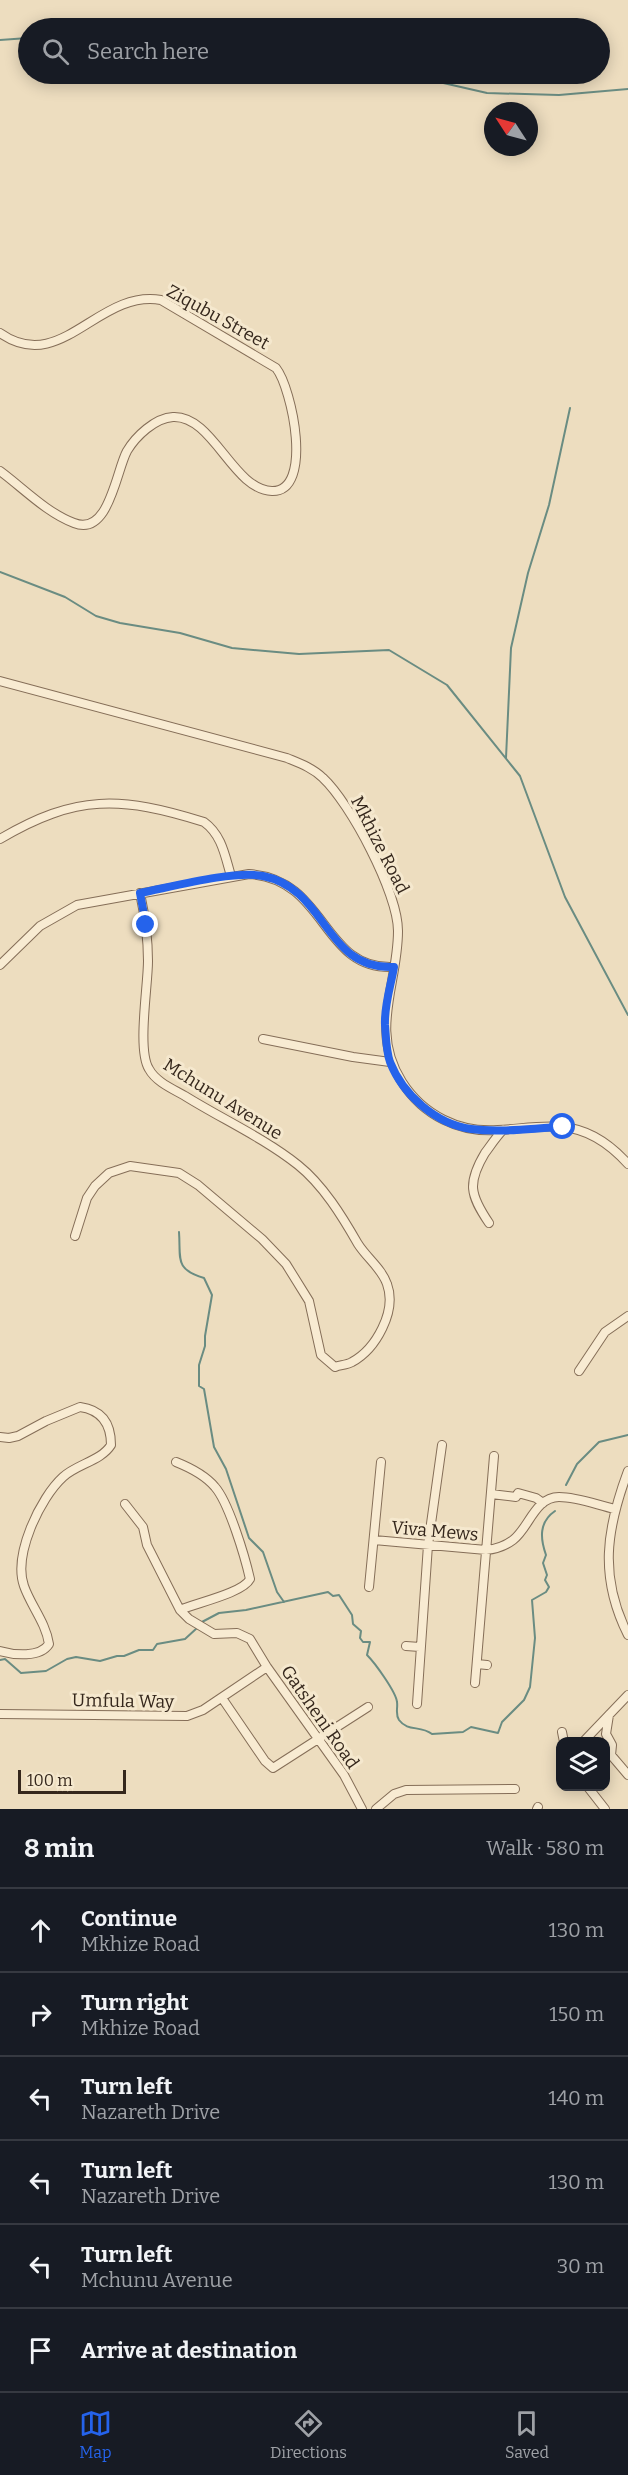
<!DOCTYPE html>
<html lang="en">
<head>
<meta charset="utf-8">
<style>
	:root { --surface:#171b24; --page:#20242c; --text:#f1f3f6; --muted:#9ea1a6; --line:#363941; --accent:#2563eb }
	body { margin:0; font-family:Bitter,serif; background:var(--page); color:var(--text) }
	.controls { position:absolute; right:18px; bottom:18px; display:grid; overflow:hidden; border-radius:12px; box-shadow:0 3px 15px #0003 }
	.controls button { width:54px; height:54px; display:grid; place-items:center; padding:0; border:0; border-bottom:2px solid var(--line); background:var(--surface); color:var(--text); font:30px sans-serif }
	.compass { position:absolute; left:484px; top:102px; width:54px; height:54px; border-radius:50%; background:var(--surface); box-shadow:0 3px 15px #0003; rotate:306deg }
	.scale { position:absolute; left:18px; bottom:15px; width:108px; box-sizing:border-box; padding-left:6px; border:3px solid #35271c; border-top:0; font-size:16px; line-height:21px; white-space:nowrap; color:#35271c; -webkit-text-stroke:4px #f5e8ce; paint-order:stroke }
	.stop { position:absolute; width:18px; height:18px; margin:-14px; border:4px solid #2563eb; border-radius:50%; background:#fff }
	.stop.end { background:#2563eb; border-color:#fff; box-shadow:0 2px 6px #0008 }
	.list { margin:0; padding:0; list-style:none }
	h2 { display:flex; justify-content:space-between; align-items:center; height:78px; margin:0; padding:0 24px; font-size:26px }
	h2 small { font-size:20px; font-weight:400; color:var(--muted) }
	.list li { display:grid; grid-template-columns:39px 1fr auto; gap:18px; align-items:center; box-sizing:border-box; height:84px; padding:0 24px; border-top:2px solid var(--line) }
	.list b { display:block; font-size:22px; white-space:nowrap }
	.list p { margin:0; font-size:20px; white-space:nowrap; color:var(--muted) }
	.list em { font-size:20px; font-style:normal; color:var(--muted) }
	.icon { flex:none; width:33px; height:33px; fill:none; stroke:currentColor; stroke-width:2; stroke-linecap:round; stroke-linejoin:round }
	.map { position:relative; flex:none; width:628px; height:1809px; overflow:hidden }
	.search { position:absolute; background:var(--surface); box-shadow:0 3px 15px #0003; left:18px; right:18px; top:18px; height:66px; display:flex; align-items:center; gap:15px; box-sizing:border-box; padding:0 21px; border-radius:33px; color:var(--muted); font-size:22px }
	.sheet { height:582px; background:var(--surface) }
	nav { display:flex; justify-content:space-around; align-items:center; box-sizing:border-box; height:84px; border-top:2px solid var(--line); background:var(--surface); font-size:16px; color:var(--muted) }
	nav a { display:grid; justify-items:center; gap:3px }
	nav .on { color:var(--accent) }
	.map>svg:first-child { display:block }
	.lines { fill:none; stroke-linecap:round; stroke-linejoin:round }
	.stream { stroke:#6a8c82; stroke-width:2 }
	.minor-casing { stroke:#856e58; stroke-width:10 }
	.minor { stroke:#f8ebd2; stroke-width:8 }
	.route { stroke:#2563eb; stroke-width:8 }
	.labels { text-anchor:middle; dominant-baseline:central; stroke-width:6; stroke-linejoin:round; paint-order:stroke }
	.street-label { font-size:18px; fill:#35271c; stroke:#f5e8ce }
</style>
</head>
<body>
<div class="map">
<svg width="628" height="1809" viewBox="0 0 628 1809">
	<rect width="100%" height="100%" fill="#edddbf"/>
	<g class="lines">
		<path class="stream" d="M0,40l28,-2
			M404,74l83,19 72,2 69,-6
			M0,572l65,25 31,19 24,7 60,10 52,15 67,6 90,-4 58,35 73,91 45,121 63,118
			M506,758l5,-110 17,-75 21,-68 21,-97
			M179,1232c2,27 -5,37 25,46l8,17 -7,41v10l-6,19v21l5,3 10,58 12,22 23,69 14,14 14,40 7,10
			M566,1485l11,-21 22,-22 29,-7
			M200,1623l19,-10 27,-3 82,-18 5,4 6,-1 13,20 1,9 8,7 -1,7 3,4h7l-3,13c8,8 29,37 30,47 1,6 -2,12 2,18 9,12 21,5 33,14l31,-2 8,-5 27,6 4,-11 22,-22 6,-13 5,-49 -3,-38 14,-8 3,-5 -4,-7 2,-5 -4,-12 3,-8c-6,-17 -7,-33 9,-44
			M0,1660l5,-1 16,14 25,-2 21,-12 9,-2 24,4 17,-5h7l15,-6h14l4,-6 28,-5 12,-11"/>
		<defs>
			<path id="minor" d="M0,333c61,43 98,-44 161,-33l115,68c16,20 38,124 -4,123 -39,-1 -59,-76 -99,-74 -18,1 -37,19 -46,34 -11,20 -18,86 -53,72 -27,-10 -51,-35 -74,-52
				M0,681l287,77c12,5 26,10 36,20 27,25 75,115 75,153 0,54 -29,99 4,151 21,33 57,51 96,48 21,-1 43,-5 64,-3 27,2 48,17 66,37
				M0,839c76,-45 121,-43 204,-17 18,13 21,34 27,54
				M0,965l40,-39 37,-21 172,-31c79,5 72,97 145,93
				M263,1039l90,18 37,5
				M489,1223c-19,-28 -22,-40 -4,-70 6,-8 11,-16 18,-23
				M75,1236l12,-38 8,-12 14,-13 21,-7 49,7 19,12 64,54 24,25 23,37 12,54 14,12c5,-2 12,-2 17,-5 24,-13 45,-51 35,-78 -5,-15 -20,-26 -29,-40 -16,-28 -35,-59 -60,-79 -34,-27 -76,-46 -113,-69 -12,-7 -29,-14 -36,-27 -12,-19 -1,-83 -1,-108 0,-23 -3,-45 -8,-68
				M579,1371l26,-39 23,-16
				M0,1437l9,1 9,-2 28,-15 34,-14c22,3 31,17 31,38 -10,16 -34,19 -48,32 -23,21 -50,78 -39,109 7,20 22,37 25,58 -9,14 -35,11 -49,7
				M176,1462c15,6 29,13 39,25 14,16 30,70 35,92 -7,14 -54,24 -70,31
				M628,1471c-22,59 -29,106 0,164
				M491,1494l25,3 2,-4 18,5 7,5
				M125,1504l18,23 4,18 33,65 9,9 25,15 23,-1 13,6 17,28 77,108 18,34
				M374,1540l112,10c10,-1 19,-4 27,-10 16,-12 22,-43 46,-43 19,0 38,8 56,12
				M369,1587l12,-125
				M406,1646l14,1
				M477,1664l10,1
				M475,1683l19,-227
				M222,1698l43,63 8,7 95,-61
				M417,1704l11,-159 14,-100
				M0,1714l187,2 16,-6 64,-43
				M609,1715l-3,19 6,11 -1,10 17,20
				M562,1732l2,10
				M583,1742l45,-47
				M587,1786l18,23
				M376,1809l18,-15 12,-4 109,-1
				M537,1809l1,-2"/>
		</defs>
		<use href="#minor" class="minor-casing"/>
		<use href="#minor" class="minor"/>
	</g>
	<g class="lines">
		<path class="route" d="M146,925l-6,-32c31,-6 94,-23 123,-17 65,13 61,94 131,91 -3,18 -10,39 -9,58 1,12 1,26 5,37 13,33 46,62 81,67 30,4 62,-1 92,-2"/>
	</g>
	<g class="labels">
		<g class="street-label">
			<text transform="translate(218 317) rotate(29)">Ziqubu Street</text>
			<text transform="translate(380 845) rotate(63)">Mkhize Road</text>
			<text transform="translate(223 1099) rotate(32)">Mchunu Avenue</text>
			<text transform="translate(435 1531) rotate(5)">Viva Mews</text>
			<text transform="translate(123 1701) rotate(1)">Umfula Way</text>
			<text transform="translate(320 1717) rotate(55)">Gatsheni Road</text>
		</g>
	</g>
</svg>
<div class="controls">
<button><svg class="icon" aria-label="layers" viewBox="0 0 24 24"><path d="M12 4l9 5-9 5-9-5zM3 14l9 5 9-5"/></svg></button>
</div>
<svg class="compass" viewBox="-18 -18 36 36"><path d="M0-13l5 13h-10z" fill="#e53935"/><path d="M0 13l5-13h-10z" fill="#9ea1a6"/></svg>
<div class="scale">100 m</div>
<div class="stop" style="left:563px;top:1127px"></div>
<div class="stop end" style="left:146px;top:925px"></div>
<div class="search"><svg class="icon" aria-label="search" viewBox="0 0 24 24"><circle cx="10" cy="10" r="6"/><path d="M15 15l6 6"/></svg>Search here</div>
</div>
<section class="sheet">
<h2>8 min<small>Walk · 580 m</small></h2>
<ul class="list">
<li><svg class="icon" aria-label="ahead" viewBox="0 0 24 24"><path d="M12 20V5M6 11l6-6 6 6"/></svg><div><b>Continue</b><p>Mkhize Road</p></div><em>130 m</em></li>
<li><svg class="icon" aria-label="right" viewBox="0 0 24 24"><path d="M7 20v-9h11M14 6l5 5-5 5"/></svg><div><b>Turn right</b><p>Mkhize Road</p></div><em>150 m</em></li>
<li><svg class="icon" aria-label="left" viewBox="0 0 24 24"><path d="M17 20v-9H6M10 6l-5 5 5 5"/></svg><div><b>Turn left</b><p>Nazareth Drive</p></div><em>140 m</em></li>
<li><svg class="icon" aria-label="left" viewBox="0 0 24 24"><path d="M17 20v-9H6M10 6l-5 5 5 5"/></svg><div><b>Turn left</b><p>Nazareth Drive</p></div><em>130 m</em></li>
<li><svg class="icon" aria-label="left" viewBox="0 0 24 24"><path d="M17 20v-9H6M10 6l-5 5 5 5"/></svg><div><b>Turn left</b><p>Mchunu Avenue</p></div><em>30 m</em></li>
<li><svg class="icon" aria-label="arrive" viewBox="0 0 24 24"><path d="M6 21V4h12l-3 4 3 4H6"/></svg><div><b>Arrive at destination</b></div></li>
</ul>
</section>
<nav>
<a class="on"><svg class="icon" aria-label="map" viewBox="0 0 24 24"><path d="M3 6l6-2 6 2 6-2v14l-6 2-6-2-6 2zM9 4v14M15 6v14"/></svg>Map</a>
<a><svg class="icon" aria-label="directions" viewBox="0 0 24 24"><path d="M12 3l9 9-9 9-9-9zM9 14v-3h6M13 9l2 2-2 2"/></svg>Directions</a>
<a><svg class="icon" aria-label="saved" viewBox="0 0 24 24"><path d="M7 4h10v16l-5-4-5 4z"/></svg>Saved</a>
</nav>
</body>
</html>
